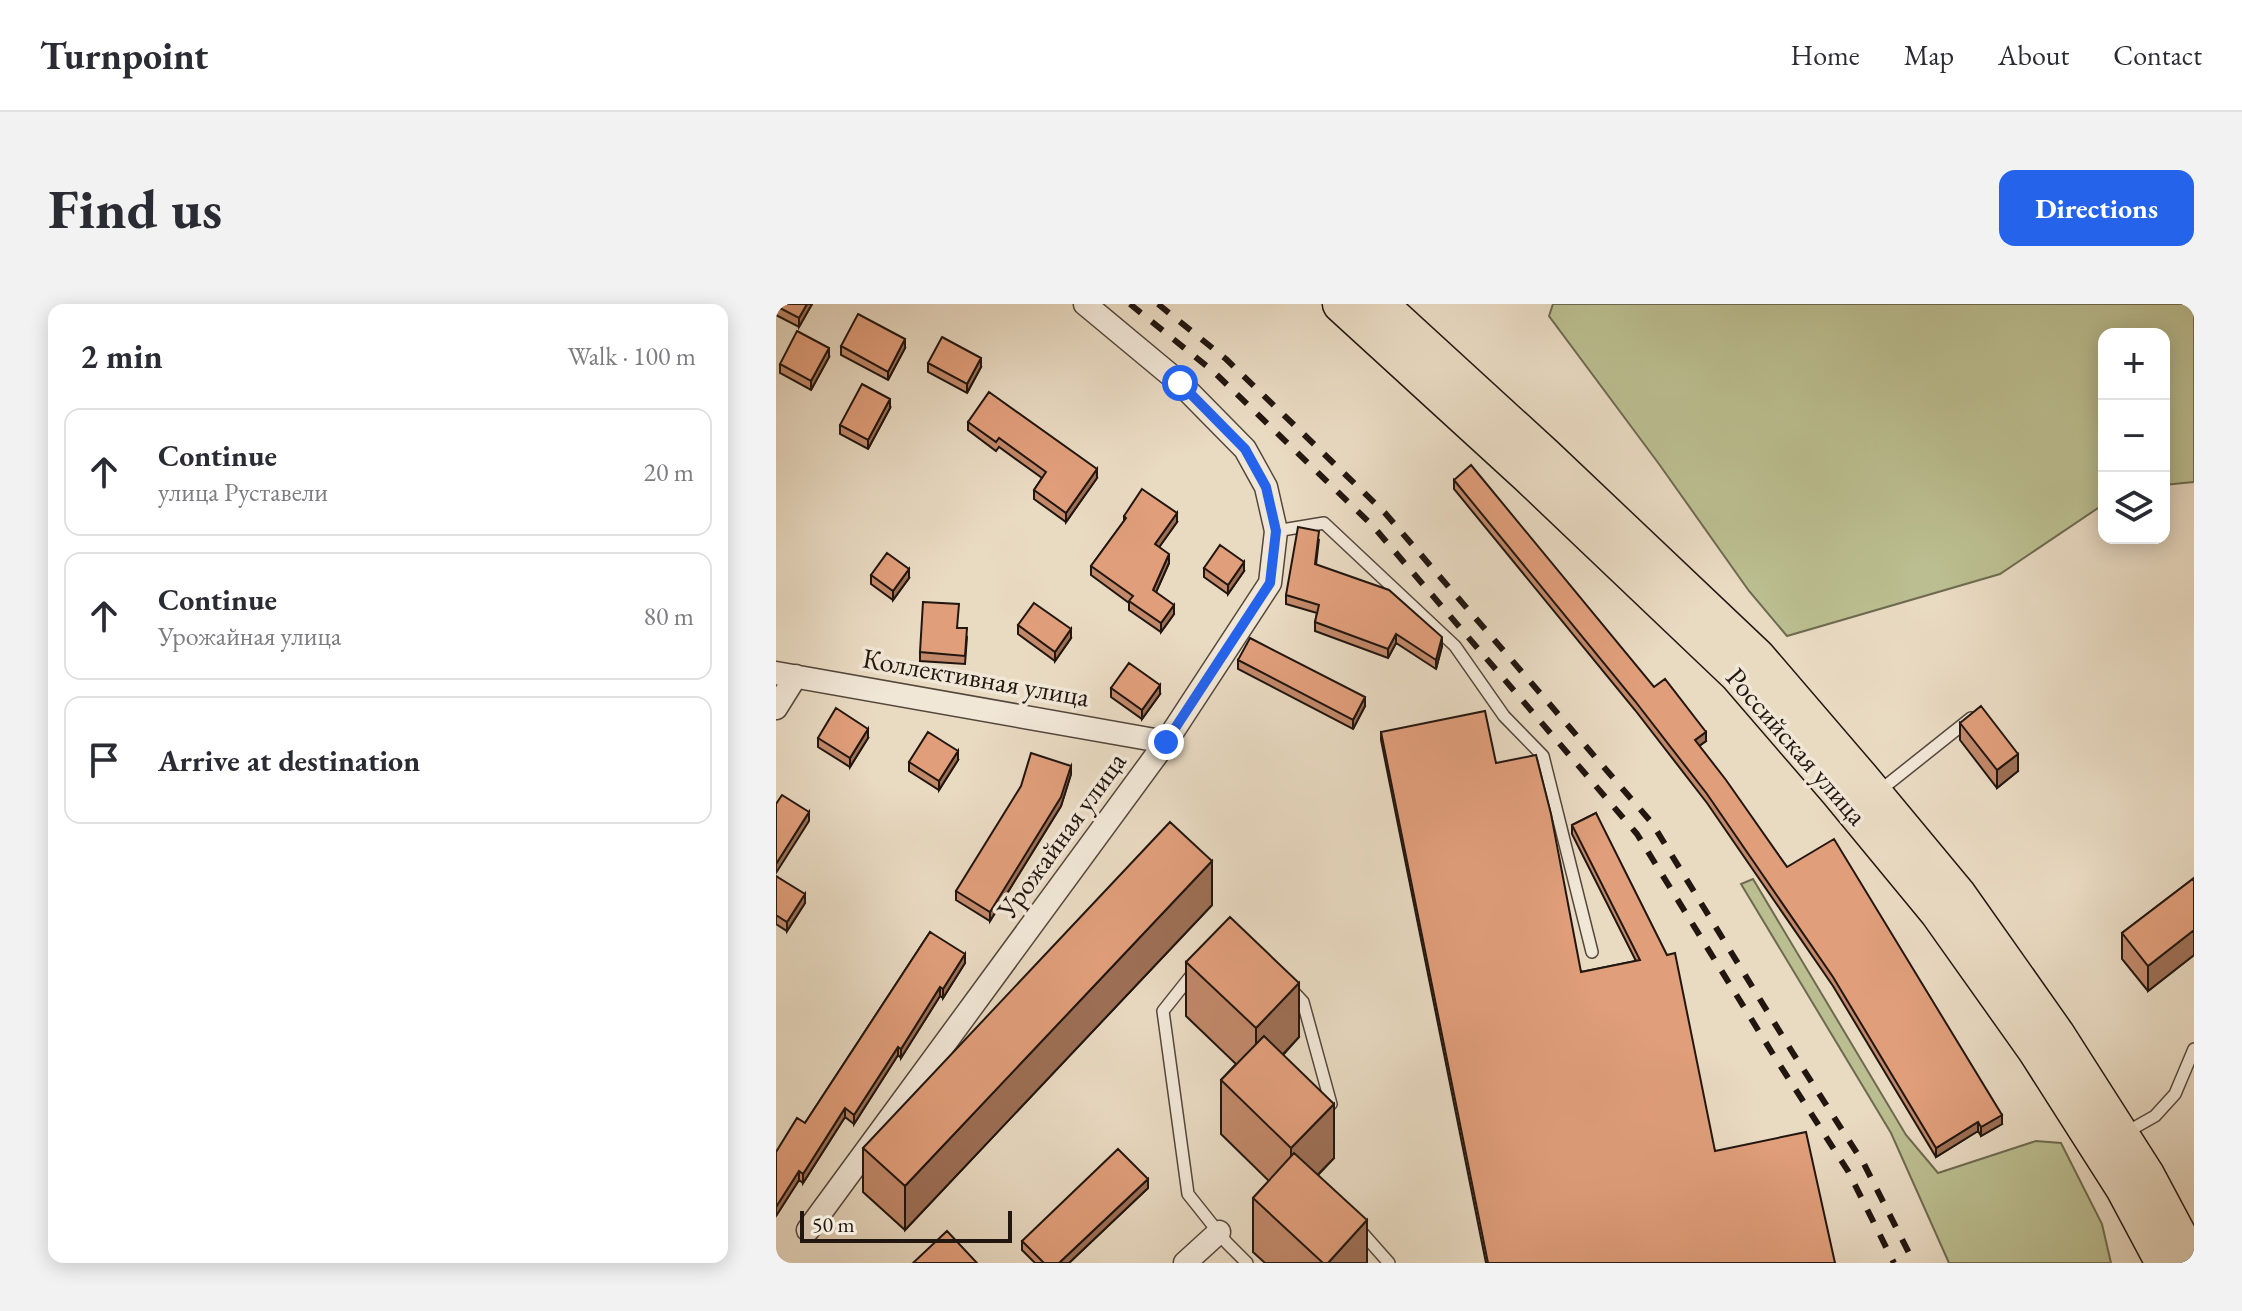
<!DOCTYPE html>
<html lang="en">
<head>
<meta charset="utf-8">
<style>
	:root { --surface:#fff; --page:#f2f2f3; --text:#2b2b33; --muted:#7c7c81; --line:#e1e1e2; --accent:#2563eb }
	body { margin:0; font-family:"EB Garamond",serif; background:var(--page); color:var(--text) }
	.controls { position:absolute; right:24px; top:24px; display:grid; overflow:hidden; border-radius:16px; box-shadow:0 4px 20px #0003 }
	.controls button { width:72px; height:72px; display:grid; place-items:center; padding:0; border:0; border-bottom:2px solid var(--line); background:var(--surface); color:var(--text); font:40px sans-serif }
	.scale { position:absolute; left:24px; bottom:20px; width:212px; box-sizing:border-box; padding-left:8px; border:4px solid #221610; border-top:0; font-size:22px; line-height:28px; white-space:nowrap; color:#221610; -webkit-text-stroke:6px #f1e7d7; paint-order:stroke }
	.stop { position:absolute; width:24px; height:24px; margin:-18px; border:6px solid #2563eb; border-radius:50%; background:#fff }
	.stop.end { background:#2563eb; border-color:#fff; box-shadow:0 2px 8px #0008 }
	.list { margin:0; padding:0; list-style:none }
	h2 { display:flex; justify-content:space-between; align-items:center; height:104px; margin:0; padding:0 32px; font-size:34px }
	h2 small { font-size:26px; font-weight:400; color:var(--muted) }
	.list li { display:grid; grid-template-columns:52px 1fr auto; gap:24px; align-items:center; box-sizing:border-box; height:128px; margin:0 16px 16px; padding:0 16px; border:2px solid var(--line); border-radius:16px }
	.list b { display:block; font-size:30px; white-space:nowrap }
	.list p { margin:0; font-size:26px; white-space:nowrap; color:var(--muted) }
	.list em { font-size:26px; font-style:normal; color:var(--muted) }
	.icon { flex:none; width:44px; height:44px; fill:none; stroke:currentColor; stroke-width:2; stroke-linecap:round; stroke-linejoin:round }
	.map { position:relative; flex:none; width:1418px; height:959px; overflow:hidden; border-radius:16px }
	header { display:flex; align-items:center; gap:48px; box-sizing:border-box; height:112px; padding:0 40px; background:var(--surface); border-bottom:2px solid var(--line) }
	header strong { font-size:38px }
	nav { display:flex; gap:44px; margin-inline-start:auto; font-size:28px }
	.intro { display:flex; align-items:center; justify-content:space-between; box-sizing:border-box; height:192px; padding:0 48px }
	h1 { margin:0; font-size:56px }
	.button { padding:20px 36px; border-radius:16px; background:var(--accent); color:#fff; font-size:28px; font-weight:700 }
	main { display:flex; gap:48px; padding:0 48px }
	aside { flex:1; background:var(--surface); border-radius:16px; box-shadow:0 4px 20px #0003 }
	.map>svg:first-child { display:block }
	.green { fill:#bbbe90; stroke:#6e6a50; stroke-width:2 }
	.lines { fill:none; stroke-linecap:round; stroke-linejoin:round }
	.service-casing { stroke:#54473c; stroke-width:14 }
	.minor-casing { stroke:#54473c; stroke-width:25 }
	.primary-casing { stroke:#221610; stroke-width:39 }
	.service { stroke:#f1e7d7; stroke-width:11 }
	.minor { stroke:#f1e7d7; stroke-width:22 }
	.primary { stroke:#e9dac2; stroke-width:36 }
	.rail { stroke:#221610; stroke-width:6; stroke-dasharray:14 14; stroke-linecap:butt }
	.wall { fill:#c18869; stroke:#221610; stroke-width:2 }
	.shaded-wall { fill:#9d6f55; stroke:#221610; stroke-width:2 }
	.building { fill:#e09e7a; stroke:#221610; stroke-width:2 }
	.route { stroke:#2563eb; stroke-width:10 }
	.labels { text-anchor:middle; dominant-baseline:central; stroke-width:7; stroke-linejoin:round; paint-order:stroke }
	.street-label { font-size:28px; fill:#221610; stroke:#f1e7d7 }
</style>
</head>
<body>
<header>
<strong>Turnpoint</strong>
<nav><a>Home</a><a>Map</a><a>About</a><a>Contact</a></nav>
</header>
<div class="intro"><h1>Find us</h1><a class="button">Directions</a></div>
<main>
<aside>
<h2>2 min<small>Walk · 100 m</small></h2>
<ul class="list">
<li><svg class="icon" aria-label="ahead" viewBox="0 0 24 24"><path d="M12 20V5M6 11l6-6 6 6"/></svg><div><b>Continue</b><p>улица Руставели</p></div><em>20 m</em></li>
<li><svg class="icon" aria-label="ahead" viewBox="0 0 24 24"><path d="M12 20V5M6 11l6-6 6 6"/></svg><div><b>Continue</b><p>Урожайная улица</p></div><em>80 m</em></li>
<li><svg class="icon" aria-label="arrive" viewBox="0 0 24 24"><path d="M6 21V4h12l-3 4 3 4H6"/></svg><div><b>Arrive at destination</b></div></li>
</ul>
</aside>
<div class="map">
<svg width="1418" height="959" viewBox="0 0 1418 959">
	<rect width="100%" height="100%" fill="#e9dac2"/>
	<filter id="stains"><feTurbulence type="fractalNoise" baseFrequency=".0025" numOctaves="4"/><feColorMatrix values="0 0 0 0 .2 0 0 0 0 .09 0 0 0 0 .02 0 0 0 .5 -.17"/></filter>
	<radialGradient id="worn" r=".72"><stop offset=".6" stop-color="#630" stop-opacity="0"/><stop offset="1" stop-color="#630" stop-opacity=".3"/></radialGradient>
	<path class="green" d="M777,0h641v178l-30,3v-151h-60v170l-104,70 -213,62 -38,-45 -90,-127 -110,-148z
		M977,575l153,256 32,38 98,-32 25,2 41,81 9,39h-162l-58,-130 -150,-249z"/>
	<g class="lines">
		<defs>
			<path id="service" d="M500,227l48,-8 131,123 49,70 39,40 49,196
				M1102,488l93,-74
				M418,668l-31,39 25,183 39,49 20,20
				M515,685l12,13 28,102
				M1349,829l30,-17 20,-22 19,-45
				M582,924l31,35"/>
			<path id="minor" d="M0,369l390,69
				M0,404l20,-32
				M32,926l358,-488 104,-159 6,-52 -10,-44 -21,-38 -65,-66 -95,-79
				M409,959l34,-31"/>
			<path id="primary" d="M565,0l187,171 210,200 101,117 99,120 98,138 88,138 40,75
				M603,0l166,152 212,201 103,120 98,118 98,139 90,141 47,88"/>
		</defs>
		<use href="#service" class="service-casing"/>
		<use href="#minor" class="minor-casing"/>
		<use href="#primary" class="primary-casing"/>
		<use href="#service" class="service"/>
		<use href="#minor" class="minor"/>
		<use href="#primary" class="primary"/>
		<path class="rail" d="M354,0l84,68 158,153 265,309 139,225 72,112 46,92
			M382,0l68,55 159,154 267,310 139,227 73,114 50,99"/>
	</g>
	<path class="wall" d="M0,0h36l-13,23 -23,-12z
		M65,42l64,2 -17,32 -47,-25z
		M53,53l-18,33 -31,-17v-9z
		M152,59l53,4 -14,26 -39,-21z
		M114,104l-22,41 -28,-15v-9z
		M192,118l129,56 -31,44 -32,-23v-9l8,-12 -43,-31 -3,4 -28,-21z
		M678,176l252,261 -7,5 88,121 215,257 -21,12 -3,-5 -42,26 -103,-171 -126,-183 -72,-93 -181,-221z
		M348,212l53,6 -18,25 10,16 -13,29 18,22 -13,18 -32,-22v-7l-38,-28v-9l33,-45z
		M543,235l-3,26 126,81 -6,23 -40,-26 -8,15 -73,-27v-9l2,-9 -31,-9v-9z
		M428,264l40,3 -16,23 -24,-17z
		M95,271l38,3 -16,22 -22,-16z
		M242,321l53,13 -16,23 -37,-27z
		M182,324l9,9 -2,27 -45,-3v-9z
		M462,356l127,46 -12,23 -115,-60z
		M335,384l49,6 -18,25 -31,-22z
		M1184,419l58,48 -21,17 -37,-48z
		M605,428l115,31 85,209 55,-11 -64,-127v-9l24,-12 119,338 120,112h-349l-105,-523z
		M42,434h50l-18,29 -32,-20z
		M182,456l-19,30 -30,-19v-9z
		M295,470l-10,32 -71,115 -34,-21v-9z
		M0,572l29,27 -18,28 -11,-7z
		M1418,574v77l-46,36 -26,-32v-26z
		M436,601l-307,325 -42,-38v-44z
		M154,628l35,31 -22,35 -3,-2 -39,62 -3,-3 -44,69 -9,-7 -42,66 -4,-3 -23,36 29,-93z
		M410,658l113,75 -16,18 51,103 -16,17 49,88h-102l-12,-11v-54l16,-17 -48,-47v-54l15,-16 -50,-48z
		M372,884l-79,75h-34l-13,-13v-9z"/>
	<path class="shaded-wall" d="M31,0h5l-13,23v-9z
		M129,35v9l-17,32v-8z
		M53,44v9l-18,33v-9z
		M205,54v9l-14,26v-9z
		M114,95v9l-22,41v-9z
		M321,165v9l-31,44v-9z
		M401,209v9l-22,31v-9z
		M393,250v9l-16,36v-9z
		M468,258v9l-16,23v-9z
		M133,265v9l-16,22v-9z
		M398,301v9l-13,18v-9z
		M295,325v9l-16,23v-9z
		M620,330v9l-8,15v-9z
		M666,333v9l-6,23v-9z
		M384,381v9l-18,25v-9z
		M589,393v9l-12,23v-9z
		M92,425v9l-18,29v-9z
		M930,428v9l-11,8v-9z
		M182,447v9l-19,30v-9z
		M1242,450v17l-21,17v-18z
		M295,462v8l-10,32 -71,115v-9z
		M33,508v9l-33,52v-9z
		M436,557v44l-307,325v-44z
		M29,590v9l-18,28v-9z
		M1418,626v25l-46,36v-25z
		M189,650v9l-22,35v-9z
		M523,679v54l-43,46v-55z
		M164,683v9l-39,62v-9z
		M122,743v8l-44,69v-9z
		M558,800v54l-43,44v-54z
		M69,804v9l-42,66v-9z
		M1226,811v9l-21,12v-9z
		M1202,818v9l-42,26v-9z
		M23,867v9l-23,36v-9z
		M372,875v9l-79,75h-10z
		M591,916v43h-39z"/>
	<path class="building" d="M0,0h31l-8,14 -23,-12z
		M82,10l47,25 -17,33 -47,-26z
		M21,27l32,17 -18,33 -31,-17z
		M166,33l39,21 -14,26 -39,-21z
		M86,80l28,15 -22,41 -28,-15z
		M213,88l108,77 -31,44 -32,-23 12,-18 -47,-34 -3,4 -28,-20z
		M695,161l183,222 11,-8 41,53 -11,8 31,40 61,87 47,-28 168,276 -21,12 -3,-5 -42,26 -103,-171 -126,-183 -72,-93 -181,-221z
		M366,185l35,24 -22,31 14,10 -16,36 21,15 -13,18 -32,-22 4,-5 -42,-30 35,-48 -2,-2z
		M522,223l21,4 -4,33 74,26 53,47 -6,23 -40,-26 -8,15 -73,-27 4,-17 -33,-10z
		M444,241l24,17 -16,23 -24,-17z
		M111,249l22,16 -16,22 -22,-16z
		M147,298l36,2 -2,24h10l-2,28 -45,-4z
		M258,299l37,26 -16,23 -37,-27z
		M474,334l115,59 -12,23 -115,-60z
		M353,359l31,22 -18,25 -31,-22z
		M1205,402l37,48 -21,16 -37,-47z
		M60,404l32,21 -18,29 -32,-20z
		M709,407l11,52 40,-8 15,59 30,158 59,-12 -68,-135 24,-12 71,142 8,-2 40,198 91,-19 29,131h-347l-107,-531z
		M152,428l30,19 -19,30 -30,-19z
		M255,449l40,13 -10,31 -71,115 -34,-21 65,-105z
		M6,491l27,17 -33,52v-60z
		M394,518l42,39 -307,325 -42,-38z
		M0,572l29,18 -18,28 -11,-7z
		M1418,574v52l-46,36 -26,-33z
		M454,613l69,66 -43,45 -70,-66z
		M154,628l35,22 -22,35 -3,-2 -39,62 -3,-2 -44,68 -9,-7 -42,66 -4,-3 -23,36v-55l21,-34 8,5z
		M488,732l70,68 -43,44 -70,-68z
		M342,845l30,30 -89,84h-15l-22,-22z
		M518,849l73,67 -39,43h-5l-70,-65z
		M171,927l30,32h-64z"/>
	<g class="lines">
		<path class="route" d="M390,438l104,-159 6,-52 -10,-44 -21,-38 -65,-66"/>
	</g>
	<g class="labels">
		<g class="street-label">
			<text transform="translate(200 373) rotate(10)">Коллективная улица</text>
			<text transform="translate(1021 442) rotate(49)">Российская улица</text>
			<text transform="translate(285 531) rotate(-54)">Урожайная улица</text>
		</g>
	</g>
	<rect width="100%" height="100%" filter="url(#stains)"/>
	<rect width="100%" height="100%" fill="url(#worn)"/>
</svg>
<div class="controls">
<button>+</button>
<button>−</button>
<button><svg class="icon" aria-label="layers" viewBox="0 0 24 24"><path d="M12 4l9 5-9 5-9-5zM3 14l9 5 9-5"/></svg></button>
</div>
<div class="scale">50 m</div>
<div class="stop" style="left:404px;top:79px"></div>
<div class="stop end" style="left:390px;top:438px"></div>
</div>
</main>
</body>
</html>
